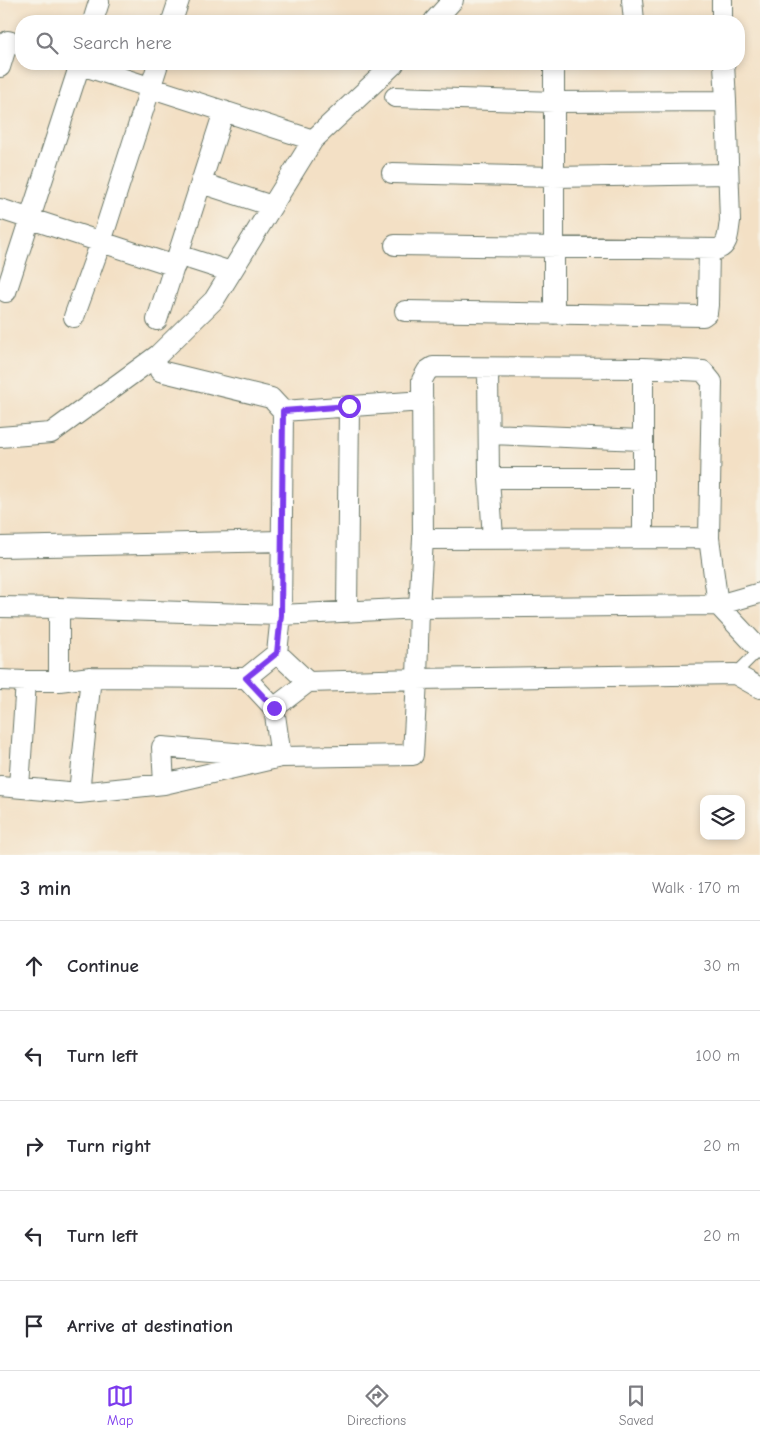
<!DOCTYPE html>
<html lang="en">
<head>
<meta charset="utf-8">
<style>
	:root { --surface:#fff; --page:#f7f7f7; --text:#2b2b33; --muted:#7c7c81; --line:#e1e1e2; --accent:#7c3aed }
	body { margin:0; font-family:"Comic Neue",sans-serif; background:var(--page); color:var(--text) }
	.controls { position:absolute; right:15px; bottom:15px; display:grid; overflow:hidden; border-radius:10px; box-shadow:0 2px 8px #0003 }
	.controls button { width:45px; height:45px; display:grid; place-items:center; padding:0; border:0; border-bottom:1px solid var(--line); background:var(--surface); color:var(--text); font:25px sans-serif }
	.stop { position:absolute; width:15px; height:15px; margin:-11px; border:4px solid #7c3aed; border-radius:50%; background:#fff }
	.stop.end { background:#7c3aed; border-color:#fff; box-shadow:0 1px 5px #0008 }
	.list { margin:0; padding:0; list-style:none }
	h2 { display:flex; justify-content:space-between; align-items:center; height:65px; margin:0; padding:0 20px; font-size:21px }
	h2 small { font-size:16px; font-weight:400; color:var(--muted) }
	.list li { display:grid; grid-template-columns:32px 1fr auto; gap:15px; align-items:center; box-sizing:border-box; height:90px; padding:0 20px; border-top:1px solid var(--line) }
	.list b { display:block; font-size:19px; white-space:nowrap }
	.list em { font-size:16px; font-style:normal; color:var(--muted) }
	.icon { flex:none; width:28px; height:28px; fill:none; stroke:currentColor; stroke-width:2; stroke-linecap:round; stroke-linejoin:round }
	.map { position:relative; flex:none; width:760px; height:855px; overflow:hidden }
	.search { position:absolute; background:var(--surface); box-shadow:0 2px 8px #0003; left:15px; right:15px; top:15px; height:55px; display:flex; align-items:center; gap:12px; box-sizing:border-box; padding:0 18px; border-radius:20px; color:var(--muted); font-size:19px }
	.sheet { height:515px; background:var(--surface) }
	nav { display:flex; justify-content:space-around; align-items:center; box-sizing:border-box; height:70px; border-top:1px solid var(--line); background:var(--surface); font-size:14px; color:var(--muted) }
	nav a { display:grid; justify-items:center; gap:2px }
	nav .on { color:var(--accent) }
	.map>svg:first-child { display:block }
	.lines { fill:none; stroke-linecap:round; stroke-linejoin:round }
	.lane-casing { stroke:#697667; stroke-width:12 }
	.street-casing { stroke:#697667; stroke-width:22 }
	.lane { stroke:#fff; stroke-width:10 }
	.street { stroke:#fff; stroke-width:20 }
	.route { stroke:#7c3aed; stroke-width:6 }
</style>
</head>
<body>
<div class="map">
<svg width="760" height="855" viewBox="0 0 760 855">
	<rect width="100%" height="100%" fill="#f7f3e8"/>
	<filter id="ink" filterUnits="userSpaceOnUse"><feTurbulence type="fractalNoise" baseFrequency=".02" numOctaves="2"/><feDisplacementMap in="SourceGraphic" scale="10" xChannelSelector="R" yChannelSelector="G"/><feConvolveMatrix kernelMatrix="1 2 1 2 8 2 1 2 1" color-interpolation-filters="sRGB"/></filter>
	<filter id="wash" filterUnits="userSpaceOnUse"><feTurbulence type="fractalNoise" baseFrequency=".0096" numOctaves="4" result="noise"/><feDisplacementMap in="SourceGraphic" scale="20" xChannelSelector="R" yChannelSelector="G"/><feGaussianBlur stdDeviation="1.12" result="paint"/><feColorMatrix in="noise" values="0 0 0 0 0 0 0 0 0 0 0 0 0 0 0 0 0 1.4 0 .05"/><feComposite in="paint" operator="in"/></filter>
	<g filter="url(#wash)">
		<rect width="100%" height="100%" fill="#f3e0c5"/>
	</g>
	<g filter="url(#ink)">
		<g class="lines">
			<defs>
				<path id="lane" d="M735,674l24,-24"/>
				<path id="street" d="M632,0l2,21
					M93,21l6,-19
					M172,21l7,-21
					M434,21l19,-21
					M722,21v-21
					M78,64l235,76
					M0,67l8,-26 13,4
					M395,97l159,5 172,-1 -2,-37
					M392,173l162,4 173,-3
					M201,183l71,23
					M0,209l175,57
					M395,245l323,4c11,-4 10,-17 12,-28l-4,-120
					M178,255l53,17
					M6,292l74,-228
					M405,311l298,5 4,-3 1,-8 1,-56
					M554,314v-250
					M74,317l27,-75 57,-178
					M157,320l67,-209
					M488,368l1,110 4,60
					M160,371l111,27 12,13 -2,204 -4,38
					M283,411l140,-10
					M490,434l152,6
					M0,437l51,-4 107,-78 56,-55 99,-160 81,-76
					M489,478h153
					M643,537v-169
					M709,538l9,67 42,45
					M423,539l286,-1 3,-156 -9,-11 -60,-3 -210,-1 -6,4 -5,9 1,159 -4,69 299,-3 42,-12
					M0,547l282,-6
					M0,607l59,1v73h-33
					M59,608l222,7 138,-7 -2,71 318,-5 25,14
					M347,612l2,-206
					M91,677l155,1 28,30 7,49 -117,27 -2,-37 119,10 132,-2 4,-76 -109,3
					M246,678l31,-25 31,29 -34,26
					M0,680l26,1 -7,106
					M59,681l32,-4 -12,116
					M0,786l79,7 85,-9"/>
			</defs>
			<use href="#lane" class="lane-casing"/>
			<use href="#street" class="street-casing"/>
			<use href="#lane" class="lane"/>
			<use href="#street" class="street"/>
		</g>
	</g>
	<g class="lines" filter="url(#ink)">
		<path class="route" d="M274,708l-28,-30 31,-25 4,-38 2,-204 66,-5"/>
	</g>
</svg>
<div class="controls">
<button><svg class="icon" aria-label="layers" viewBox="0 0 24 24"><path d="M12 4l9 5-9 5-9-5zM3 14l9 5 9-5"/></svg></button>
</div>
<div class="stop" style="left:349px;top:406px"></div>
<div class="stop end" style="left:274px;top:708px"></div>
<div class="search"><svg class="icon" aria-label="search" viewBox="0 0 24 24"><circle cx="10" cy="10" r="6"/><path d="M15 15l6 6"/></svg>Search here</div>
</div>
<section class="sheet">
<h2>3 min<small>Walk · 170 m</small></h2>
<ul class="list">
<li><svg class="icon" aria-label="ahead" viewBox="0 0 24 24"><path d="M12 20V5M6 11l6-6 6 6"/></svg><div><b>Continue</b></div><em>30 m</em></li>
<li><svg class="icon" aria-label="left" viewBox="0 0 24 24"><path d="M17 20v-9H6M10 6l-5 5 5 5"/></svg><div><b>Turn left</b></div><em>100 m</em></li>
<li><svg class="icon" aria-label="right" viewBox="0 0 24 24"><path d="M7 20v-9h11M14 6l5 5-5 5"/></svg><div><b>Turn right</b></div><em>20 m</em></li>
<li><svg class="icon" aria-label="left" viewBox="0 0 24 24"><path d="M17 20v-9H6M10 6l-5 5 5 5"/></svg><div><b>Turn left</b></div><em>20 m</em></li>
<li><svg class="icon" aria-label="arrive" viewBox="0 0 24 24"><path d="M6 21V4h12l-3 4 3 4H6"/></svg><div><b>Arrive at destination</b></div></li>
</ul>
</section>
<nav>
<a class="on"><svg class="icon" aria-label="map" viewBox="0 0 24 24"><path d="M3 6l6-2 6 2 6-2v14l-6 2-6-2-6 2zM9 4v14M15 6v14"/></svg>Map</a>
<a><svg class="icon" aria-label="directions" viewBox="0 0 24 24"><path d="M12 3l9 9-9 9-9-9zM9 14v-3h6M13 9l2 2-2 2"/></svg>Directions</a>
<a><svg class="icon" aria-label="saved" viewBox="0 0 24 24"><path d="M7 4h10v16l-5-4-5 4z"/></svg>Saved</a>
</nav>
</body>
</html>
